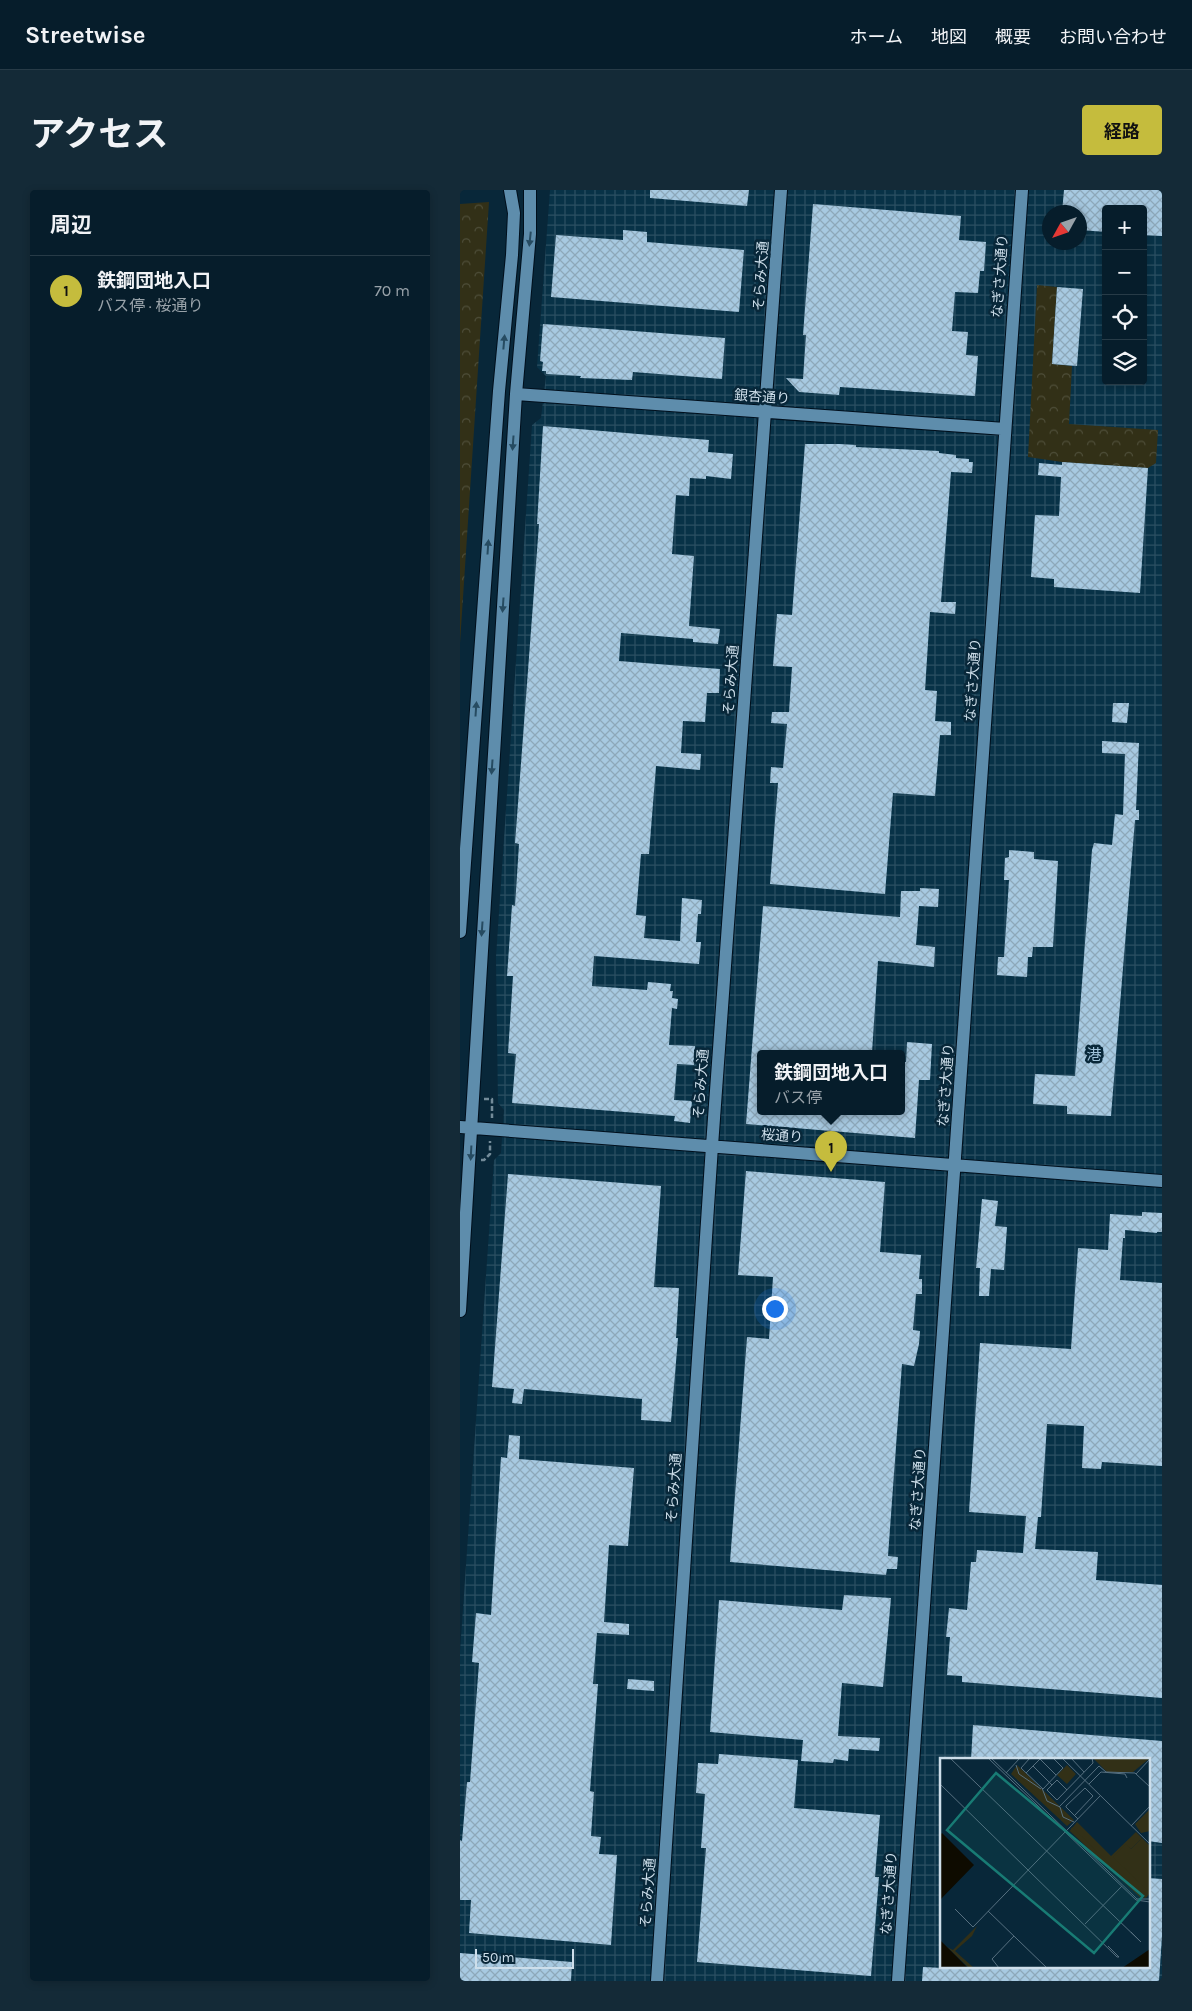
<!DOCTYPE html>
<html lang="ja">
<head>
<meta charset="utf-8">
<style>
	:root { --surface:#061d2b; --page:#142a37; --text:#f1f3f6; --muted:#98a2a9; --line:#273b47; --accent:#c5bc3d }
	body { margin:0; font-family:Karla,"Noto Sans JP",sans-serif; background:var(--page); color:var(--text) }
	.controls { position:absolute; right:15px; top:15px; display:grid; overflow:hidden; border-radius:5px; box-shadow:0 2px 8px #0003 }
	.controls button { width:45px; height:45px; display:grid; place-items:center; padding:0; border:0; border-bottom:1px solid var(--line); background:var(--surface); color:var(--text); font:25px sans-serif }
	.compass { position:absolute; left:582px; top:15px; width:45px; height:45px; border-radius:50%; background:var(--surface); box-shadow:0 2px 8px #0003; rotate:230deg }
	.scale { position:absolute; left:15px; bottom:12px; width:99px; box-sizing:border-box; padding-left:5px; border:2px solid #cddeea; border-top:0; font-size:14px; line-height:18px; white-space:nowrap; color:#cddeea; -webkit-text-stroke:4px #082739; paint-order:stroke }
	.you { position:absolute; left:314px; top:1118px; width:18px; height:18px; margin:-12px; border:4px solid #fff; border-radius:50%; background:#1a73e8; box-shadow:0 0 0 8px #1a73e833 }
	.badge { display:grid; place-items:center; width:32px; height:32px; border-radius:50%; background:var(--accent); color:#111; font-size:16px; font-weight:700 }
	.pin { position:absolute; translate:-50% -41px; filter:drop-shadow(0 1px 2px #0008) }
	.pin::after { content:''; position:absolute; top:26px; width:18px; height:15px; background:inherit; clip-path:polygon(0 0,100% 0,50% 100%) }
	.popup { position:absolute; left:297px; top:860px; width:148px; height:65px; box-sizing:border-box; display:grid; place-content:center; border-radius:5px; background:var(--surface); filter:drop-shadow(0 1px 4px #0005); font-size:16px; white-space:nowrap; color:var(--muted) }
	.popup b { font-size:19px; color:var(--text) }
	.popup::after { content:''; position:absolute; left:50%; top:100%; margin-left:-10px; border:10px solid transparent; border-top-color:var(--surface) }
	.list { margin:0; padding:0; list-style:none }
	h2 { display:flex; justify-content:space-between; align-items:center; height:65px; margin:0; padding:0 20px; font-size:21px }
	h2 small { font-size:16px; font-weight:400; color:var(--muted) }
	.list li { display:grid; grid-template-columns:32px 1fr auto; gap:15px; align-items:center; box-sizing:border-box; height:70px; padding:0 20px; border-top:1px solid var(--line) }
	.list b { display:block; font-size:19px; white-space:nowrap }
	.list p { margin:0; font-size:16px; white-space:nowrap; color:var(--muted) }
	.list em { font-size:16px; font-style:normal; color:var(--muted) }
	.icon { flex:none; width:28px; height:28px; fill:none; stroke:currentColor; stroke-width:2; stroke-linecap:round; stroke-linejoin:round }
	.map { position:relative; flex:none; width:702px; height:1791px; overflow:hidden; border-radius:5px }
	header { display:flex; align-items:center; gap:30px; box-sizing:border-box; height:70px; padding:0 25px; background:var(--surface); border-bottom:1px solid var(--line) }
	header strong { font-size:24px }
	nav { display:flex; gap:28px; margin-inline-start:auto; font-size:18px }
	.intro { display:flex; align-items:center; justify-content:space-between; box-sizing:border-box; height:120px; padding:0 30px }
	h1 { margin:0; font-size:35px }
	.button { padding:12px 22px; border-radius:5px; background:var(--accent); color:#111; font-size:18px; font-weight:700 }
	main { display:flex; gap:30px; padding:0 30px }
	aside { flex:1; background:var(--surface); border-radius:5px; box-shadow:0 2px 8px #0003 }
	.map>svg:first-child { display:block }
	.industrial { fill:url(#industrial-grid); fill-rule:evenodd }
	.forest { fill:url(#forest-crowns) }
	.building { fill:url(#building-cross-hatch) }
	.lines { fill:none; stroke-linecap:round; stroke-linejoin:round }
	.secondary-casing { stroke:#000f1c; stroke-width:14 }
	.path { stroke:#738b99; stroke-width:2.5; stroke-dasharray:5 2.5; stroke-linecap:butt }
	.secondary { stroke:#5e8dac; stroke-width:12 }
	.oneway { fill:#264b61 }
	.labels { text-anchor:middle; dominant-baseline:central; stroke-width:5; stroke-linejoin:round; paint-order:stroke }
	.street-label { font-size:14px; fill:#cddeea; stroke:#082739 }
	.neighbourhood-label { font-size:15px; fill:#a2c4db; stroke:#082739 }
	.inset-road { fill:none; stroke:#577080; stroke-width:1 }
	.view { fill:#187b74; fill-opacity:0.15; stroke:#187b74; stroke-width:2.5 }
	.inset-edge { fill:none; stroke:#cddeea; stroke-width:2.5 }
</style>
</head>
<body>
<header>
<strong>Streetwise</strong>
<nav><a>ホーム</a><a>地図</a><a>概要</a><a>お問い合わせ</a></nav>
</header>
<div class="intro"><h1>アクセス</h1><a class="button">経路</a></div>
<main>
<aside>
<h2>周辺<small></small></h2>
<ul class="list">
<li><span class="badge">1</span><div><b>鉄鋼団地入口</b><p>バス停 · 桜通り</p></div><em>70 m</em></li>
</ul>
</aside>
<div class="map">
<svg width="702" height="1791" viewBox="0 0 702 1791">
	<defs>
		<pattern id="industrial-grid" width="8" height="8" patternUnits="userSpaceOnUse" patternTransform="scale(1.25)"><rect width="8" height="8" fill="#083247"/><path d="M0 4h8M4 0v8" fill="none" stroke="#2b4f62"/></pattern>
		<pattern id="forest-crowns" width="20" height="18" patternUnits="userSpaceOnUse" patternTransform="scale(1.25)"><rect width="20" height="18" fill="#323017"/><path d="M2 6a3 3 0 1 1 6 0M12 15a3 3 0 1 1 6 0" fill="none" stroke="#4e4e39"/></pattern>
		<pattern id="building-cross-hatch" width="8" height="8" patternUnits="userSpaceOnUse" patternTransform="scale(1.25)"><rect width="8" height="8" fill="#a7c9e1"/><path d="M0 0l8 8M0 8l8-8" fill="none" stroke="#8da8ba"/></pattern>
	</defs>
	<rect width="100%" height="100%" fill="#082739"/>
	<path class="industrial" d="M90,0h612v1791h-702v-329l34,-492 7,-7 3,-43 -6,-7 -2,-146 36,-532 9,-7 5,-42 -9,-9zM646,19h37v172h-37zM590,22h30v30h-30zM301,863h140v58h-140zM481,1570h207v207h-207z"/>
	<path class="forest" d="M29,12l-29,441v-439z
		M577,95l20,2 -5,77 20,2 -3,58 89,6 -2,33 -8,5 -86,-6 -34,-5z"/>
	<path class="building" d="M190,0h99l-2,16 -97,-8z
		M604,0h98v46l-19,-1v-26h-37v23l-26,-2v-18h-18z
		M353,14l148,12 -2,24 27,2 -2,29h-4l-2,22 -23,-1 -3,39 16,1 -2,23 12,1 -3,40 -135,-9 -1,8 -40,-3 -13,-14 17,1 3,-44h-3z
		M163,40l24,2v10l97,8 -5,62 -188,-15 5,-62 67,5z
		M597,97l26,2 -6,77 -25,-2z
		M83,134l182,14 -3,41 -89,-7 -1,8 -52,-2 1,-2 -35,-2v-3h-4l1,-9 -3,-1z
		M83,236l166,14 -1,12 25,2 -2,25 -25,-3v3l-16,-1 -1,18 -13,-1 -4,59 22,2 -5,70 31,3 -2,15 -25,-2v-3l-72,-6 -2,28 101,8 -1,24h-12l-2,29 -22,-1 -2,32 20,1 -1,16 -44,-4 -7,88h-8l-5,61 10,1 -2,22 36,3 2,-43 20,2 -1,14h-3l-2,28h5l-2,22 -105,-8 -2,30 55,4 1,-8 23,2 -1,7h3l-1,7 6,1 -1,10 -5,-1 -3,37 26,1 -1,19 -17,-1 -3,36 18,1 -2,22 -16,-2 1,-5 -163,-13 4,-49 -8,-1 5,-77h-6l5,-71 3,1 4,-62 -4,-1 24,-319h-2z
		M345,254h34l17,1v2l83,4v2l17,2v3l13,1v3h4l-1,11 -21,-1 -10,130h15l-1,12 -25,-2 -5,78 12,1 -2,30 16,1v13h-11l-5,61 -42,-3 -8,101 -115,-10 8,-101h-8l1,-16 12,1 4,-44 -16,-1 1,-11h17l3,-45 -19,-1 4,-52 15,1z
		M602,272l86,6 -8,125 -86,-6v-8l-23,-2 4,-62 24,1 2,-39 -23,-2 1,-12 23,2z
		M653,513h16l-2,20 -15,-1z
		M642,551l37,2 -3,67h3v10h-4l-24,296 -44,-2v-8l-34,-2 2,-30 40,2 17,-226 2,-7 18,2 3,-31 8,1 2,-61 -23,-1z
		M549,660l25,2v7l24,2 -5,86h-20l-1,10h-4l-1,20 -30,-2 1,-18h6l5,-77h-5l1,-22 4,-1z
		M460,698l19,1 -1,18 -19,-1 -3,39 19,2 -1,20 -56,-6 -6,92h-111v58h140v-49h5l1,-20 25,2 -2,36h-11l-4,58 -169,-14 17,-218 137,11 1,-26h19z
		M286,981l139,11 -5,70 41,3 -2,24h3v15h-6l-3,36 7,1 -1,13 -5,22 -12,-2 -14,192 10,1 -1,12h-10l-1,6 -156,-13 17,-225 22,2 4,-62 -35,-2z
		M48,984l153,12 -7,101 25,1 -3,50h2l-7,84 -30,-2 1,-21 -118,-10 -2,15 -10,-1 2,-14 -22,-2z
		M522,1009l16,2 -3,25 12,1 -3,43 -13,-1 -2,27h-10l1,-28h-4z
		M682,1022l20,1v19h-5v1l-32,-3v8h-2l-3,42 42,3v183l-60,-4 -1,7 -19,-1 2,-42 -37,-2 -6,93h-3l-3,32 63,3 -2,28 66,5v113l-200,-16v-6l-15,-1 3,-38h-4l3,-29 18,2 4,-48h5l1,-12 46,3 3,-37 -57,-4 11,-169 91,6 7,-101 30,2 2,-36 32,2z
		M49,1245l11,1 -1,23 115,9 -6,78 -19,-1 -5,77 25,2v11l-32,-2 -4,51h5l-8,107 4,1 -3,44 10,1 -2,17 18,1 -6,90 -142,-12 2,-33h-11v-60l2,1 5,-59h3l9,-119 -7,-1 4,-49 15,2 10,-158 6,1z
		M384,1405l47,3 -8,89 -41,-4 -4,53 42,2 -1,13 -30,-2 -1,12 -14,-2 -1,4 -32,-2 2,-21 -93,-8 9,-132 123,10z
		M168,1489l26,2v10l-27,-2z
		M513,1535l189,16v102l-14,-2v-81h-177z
		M259,1564l79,6 -4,48 86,7 -5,62h4l-8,99 -174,-14 9,-114h-5l4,-54 -9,-1 2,-30 20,1z
		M688,1688l14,1v57l-3,45h-237l1,-14 41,2v-2h184z
		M0,1763l112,9 -1,19h-111z"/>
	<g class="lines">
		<defs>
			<path id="secondary" d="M56,204l489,35
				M0,742l39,-541 13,-136 2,-42 -4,-23
				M0,937l702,54
				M0,1121l56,-917 14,-160v-44
				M197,1791l55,-835 69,-956
				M438,1791l124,-1791"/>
		</defs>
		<use href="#secondary" class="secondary-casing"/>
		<path class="path" d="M24,909h8v19
			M21,970h3l6,-6v-13"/>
		<use href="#secondary" class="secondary"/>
	</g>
	<defs><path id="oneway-solid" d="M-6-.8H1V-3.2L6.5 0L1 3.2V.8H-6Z" transform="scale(1.25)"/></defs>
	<g class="oneway">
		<use href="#oneway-solid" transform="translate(70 49) rotate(96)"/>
		<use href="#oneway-solid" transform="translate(44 152) rotate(-85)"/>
		<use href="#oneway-solid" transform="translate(53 253) rotate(94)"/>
		<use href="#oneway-solid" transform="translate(28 357) rotate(-86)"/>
		<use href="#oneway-solid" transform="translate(43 415) rotate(94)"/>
		<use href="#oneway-solid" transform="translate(16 519) rotate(-86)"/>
		<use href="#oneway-solid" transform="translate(32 577) rotate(94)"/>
		<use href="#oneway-solid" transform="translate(22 739) rotate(94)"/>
		<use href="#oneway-solid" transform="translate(11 963) rotate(93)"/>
	</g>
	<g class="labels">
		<g class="street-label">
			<text transform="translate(301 86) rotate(-86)">そらみ大通</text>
			<text transform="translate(540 86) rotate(-86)">なぎさ大通り</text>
			<text transform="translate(302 207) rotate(4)">銀杏通り</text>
			<text transform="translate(271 490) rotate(-86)">そらみ大通</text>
			<text transform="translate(513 490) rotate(-86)">なぎさ大通り</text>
			<text transform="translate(241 894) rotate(-86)">そらみ大通</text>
			<text transform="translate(486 895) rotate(-86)">なぎさ大通り</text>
			<text transform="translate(322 946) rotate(4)">桜通り</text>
			<text transform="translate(214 1298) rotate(-86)">そらみ大通</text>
			<text transform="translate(458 1299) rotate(-86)">なぎさ大通り</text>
			<text transform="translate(188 1703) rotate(-86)">そらみ大通</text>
			<text transform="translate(429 1703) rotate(-86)">なぎさ大通り</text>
		</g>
		<g class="neighbourhood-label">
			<text x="634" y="865">港</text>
		</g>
	</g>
	<g transform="translate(480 1568)">
		<rect width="210" height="210" fill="#082739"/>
		<path d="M153,0h57l-17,14h-26zM77,7l57,55 -7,6 -56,-52zM127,7l9,9 -9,10 -10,-9zM137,64l34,34 25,-24 6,6 -11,11 -6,-4 25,48 -4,5 -6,-1 -70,-66z" fill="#323017"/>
		<path d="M75,14l51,49v3l-53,-50zM132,69l70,68 -2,2 -70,-66zM37,168l-5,10 -17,15 19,17h-5l-22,-21 6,3z" fill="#323017"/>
		<path d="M210,51v22l-9,2 -6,-9zM202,80l8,8v47l-37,-36 13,-13 5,5z" fill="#323017"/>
		<path d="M2,75l32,32 -34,35v-65zM0,182l28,28h-28zM210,191v19h-28z" fill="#0e0b00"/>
		<path class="inset-road" d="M10,0l191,184 -10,-10M48,0l148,142 14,2M51,0l146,141h13M90,0l-9,10 22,21 20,-21 -10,-10M122,0l88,86M131,0l13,14M100,1l16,16M76,7l3,9 22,15M93,8l19,19M66,15l14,-15M86,15l15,-15M196,16l14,-15M0,26l177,173h2l-11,-11M149,26l12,-12 24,2 2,4M102,30l5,13 13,6 3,10 11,5M127,32l-10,-10 -10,10 10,10 36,-37 -1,-5M119,49l40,-41 7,6 29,1 15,14M135,57l18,-19 -8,-8 -19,18v1l12,12M191,68l19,-20M15,151l18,18 127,-131M48,153l59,57M145,166l37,-38M59,210l-7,-9 22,-23"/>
		<path class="view" d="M56,15l147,123 -49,57 -147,-123z"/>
		<rect width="210" height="210" class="inset-edge"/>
	</g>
</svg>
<div class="controls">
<button>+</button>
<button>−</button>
<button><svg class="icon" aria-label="locate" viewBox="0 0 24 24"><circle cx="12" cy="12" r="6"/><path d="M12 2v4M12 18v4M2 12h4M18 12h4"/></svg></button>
<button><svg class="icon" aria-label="layers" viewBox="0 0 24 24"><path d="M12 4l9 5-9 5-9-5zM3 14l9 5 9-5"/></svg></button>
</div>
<svg class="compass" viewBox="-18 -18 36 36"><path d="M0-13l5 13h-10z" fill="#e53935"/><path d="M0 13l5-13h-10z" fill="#98a2a9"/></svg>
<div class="scale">50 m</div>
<div class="you"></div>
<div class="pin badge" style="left:371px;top:982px">1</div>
<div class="popup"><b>鉄鋼団地入口</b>バス停</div>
</div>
</main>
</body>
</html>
